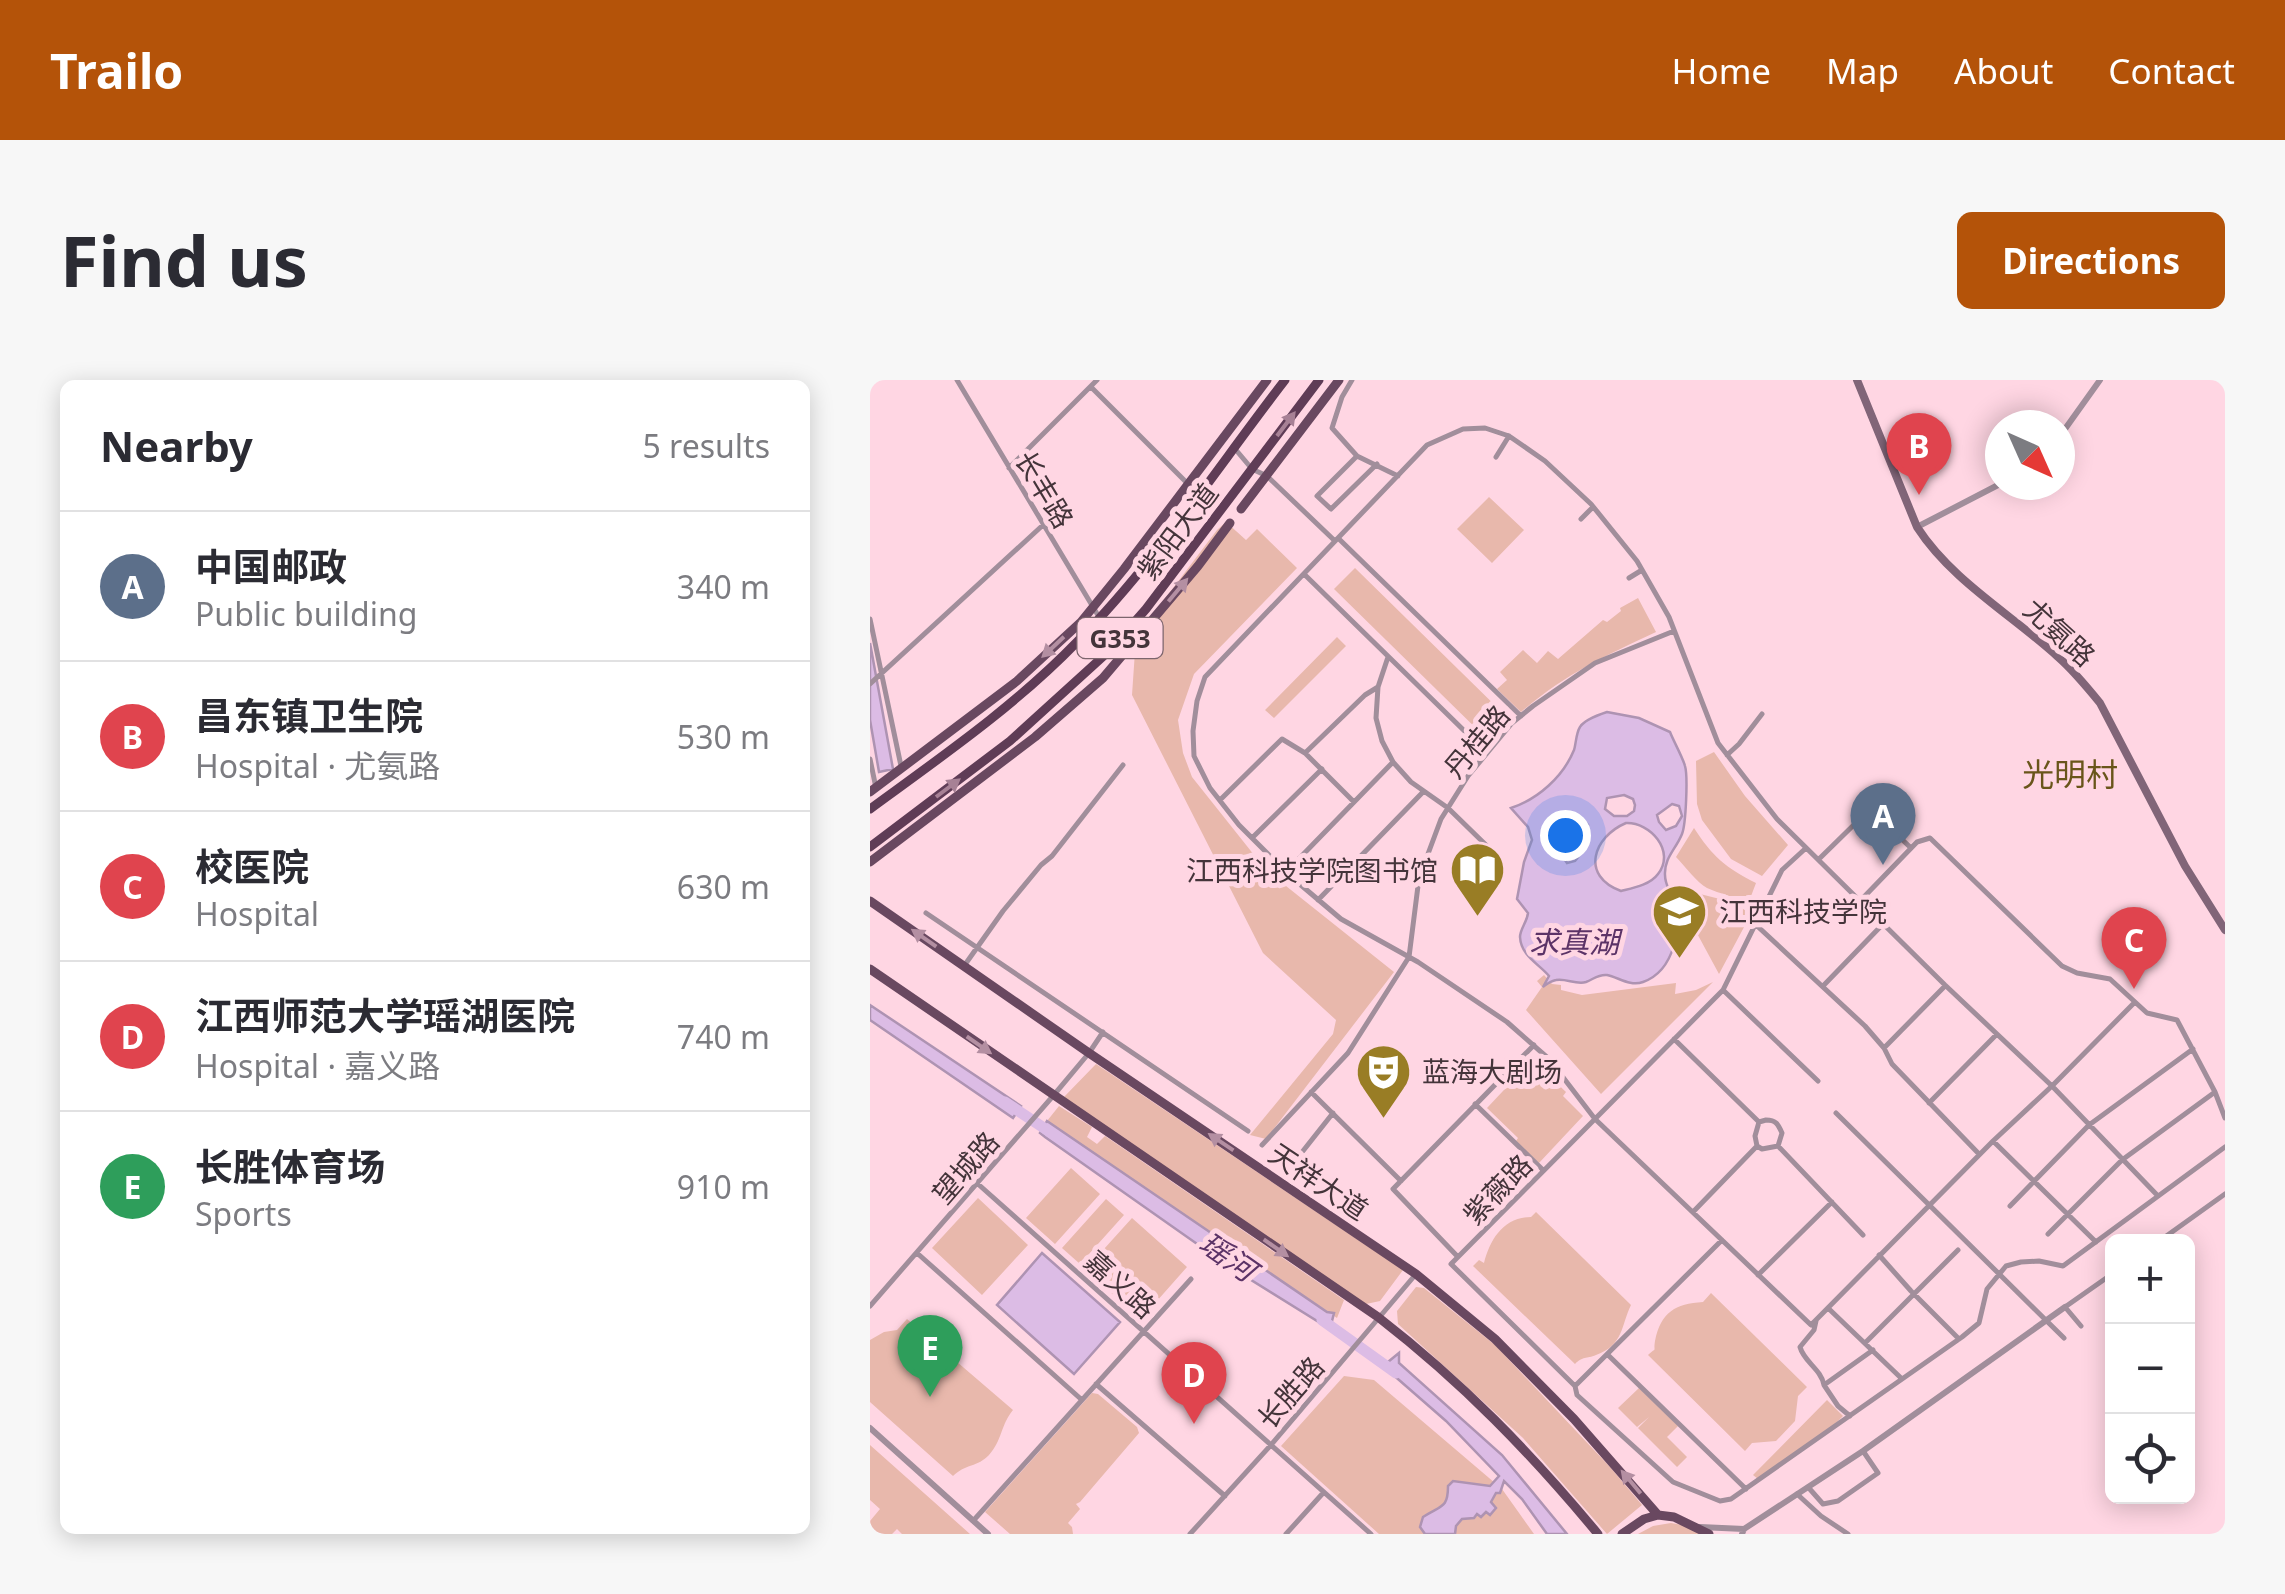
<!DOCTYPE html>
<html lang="en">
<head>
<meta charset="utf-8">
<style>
	:root { --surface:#fff; --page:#f7f7f7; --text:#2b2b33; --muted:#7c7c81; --line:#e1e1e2; --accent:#b45309 }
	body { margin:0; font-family:"Noto Sans","Noto Sans SC",sans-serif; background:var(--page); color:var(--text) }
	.controls { position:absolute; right:30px; bottom:30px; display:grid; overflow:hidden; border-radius:15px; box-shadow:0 5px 25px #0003 }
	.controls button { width:90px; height:90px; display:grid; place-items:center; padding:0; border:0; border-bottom:2px solid var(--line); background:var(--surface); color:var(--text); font:50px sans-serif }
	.compass { position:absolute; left:1115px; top:30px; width:90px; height:90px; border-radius:50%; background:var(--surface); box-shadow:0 5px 25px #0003; rotate:135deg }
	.you { position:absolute; left:695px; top:455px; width:35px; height:35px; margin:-25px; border:8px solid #fff; border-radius:50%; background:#1a73e8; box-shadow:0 0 0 15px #1a73e833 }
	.badge { display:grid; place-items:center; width:65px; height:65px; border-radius:50%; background:var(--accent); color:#fff; font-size:32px; font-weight:700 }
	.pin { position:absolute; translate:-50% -82px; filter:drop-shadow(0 2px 5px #0008) }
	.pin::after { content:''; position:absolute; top:52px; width:35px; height:30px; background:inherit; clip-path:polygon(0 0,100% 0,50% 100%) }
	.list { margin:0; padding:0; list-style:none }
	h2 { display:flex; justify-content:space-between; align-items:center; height:130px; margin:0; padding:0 40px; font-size:42px }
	h2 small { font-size:32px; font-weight:400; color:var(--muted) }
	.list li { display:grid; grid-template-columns:65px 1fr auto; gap:30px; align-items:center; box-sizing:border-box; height:150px; padding:0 40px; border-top:2px solid var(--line) }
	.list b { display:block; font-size:38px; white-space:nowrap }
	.list p { margin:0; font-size:32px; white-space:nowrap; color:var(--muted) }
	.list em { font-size:32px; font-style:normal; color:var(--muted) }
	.icon { flex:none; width:55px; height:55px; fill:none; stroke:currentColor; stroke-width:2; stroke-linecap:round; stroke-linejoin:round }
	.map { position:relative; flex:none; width:1355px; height:1154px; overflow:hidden; border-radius:15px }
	header { display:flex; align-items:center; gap:60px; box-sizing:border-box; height:140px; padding:0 50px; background:var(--accent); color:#fff }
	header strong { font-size:48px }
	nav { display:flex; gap:55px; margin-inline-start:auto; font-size:35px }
	.intro { display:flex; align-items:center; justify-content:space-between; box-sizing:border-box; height:240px; padding:0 60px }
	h1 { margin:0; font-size:70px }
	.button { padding:25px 45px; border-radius:15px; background:var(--accent); color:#fff; font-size:35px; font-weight:700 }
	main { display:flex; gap:60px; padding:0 60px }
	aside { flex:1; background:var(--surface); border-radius:15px; box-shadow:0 5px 25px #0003 }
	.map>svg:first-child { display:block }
	.green { fill:#e8b8ac }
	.water { fill:#dcbce5; stroke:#ae93b2; stroke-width:2.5; fill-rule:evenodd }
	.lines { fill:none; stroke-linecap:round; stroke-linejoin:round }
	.river { stroke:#dcbce5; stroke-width:11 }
	.minor { stroke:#a18e9b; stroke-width:5 }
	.tertiary { stroke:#a18e9b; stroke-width:6 }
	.secondary { stroke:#816578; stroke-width:8 }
	.primary { stroke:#694860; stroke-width:9 }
	.trunk { stroke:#5f3c56; stroke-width:9 }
	.oneway { fill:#a78195 }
	.oneway2 { fill:#b48fa2 }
	.labels { text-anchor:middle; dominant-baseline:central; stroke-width:10; stroke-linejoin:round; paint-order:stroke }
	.shield { fill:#ffd6e3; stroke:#7c656d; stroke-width:2.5 }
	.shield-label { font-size:25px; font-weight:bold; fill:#44343a }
	.street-label { font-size:28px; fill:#44343a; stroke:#ffd6e3 }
	.poi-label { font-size:28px; fill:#44343a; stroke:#ffd6e3; text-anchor:start }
	.water-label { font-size:30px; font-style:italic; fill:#5c3367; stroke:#ffd6e3 }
	.quarter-label { font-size:32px; fill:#69551a; stroke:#ffd6e3 }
</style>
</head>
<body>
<header>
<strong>Trailo</strong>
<nav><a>Home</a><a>Map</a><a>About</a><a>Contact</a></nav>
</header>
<div class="intro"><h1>Find us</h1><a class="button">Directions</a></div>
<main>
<aside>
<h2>Nearby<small>5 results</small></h2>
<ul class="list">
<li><span class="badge" style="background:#5c6f8a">A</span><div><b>中国邮政</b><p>Public building</p></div><em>340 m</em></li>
<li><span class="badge" style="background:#e0444e">B</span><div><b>昌东镇卫生院</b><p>Hospital · 尤氨路</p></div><em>530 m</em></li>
<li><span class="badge" style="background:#e0444e">C</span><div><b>校医院</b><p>Hospital</p></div><em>630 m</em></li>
<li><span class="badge" style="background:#e0444e">D</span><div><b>江西师范大学瑶湖医院</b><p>Hospital · 嘉义路</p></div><em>740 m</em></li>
<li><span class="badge" style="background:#2e9e5b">E</span><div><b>长胜体育场</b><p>Sports</p></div><em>910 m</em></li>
</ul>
</aside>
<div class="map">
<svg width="1355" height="1154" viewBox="0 0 1355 1154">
	<rect width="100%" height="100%" fill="#ffd6e3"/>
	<path class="green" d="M619,117l35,33 -32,33 -35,-34z
		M356,142l20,18 11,-11 40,39 -103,106 -16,46 5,33 9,24 74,93 128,102 -128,167 -16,-4 83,-101 3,-14 -73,-67 -131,-258 4,-58 81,-107z
		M485,188l156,153 -21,21 -156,-153z
		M768,218l18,34c-53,25 -89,41 -135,80l-24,-23 10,-9 -7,-8 23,-22 14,13 11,-12 10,8 45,-39 4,2 14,-11 -1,-3z
		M467,257l9,9 -72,72 -9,-8z
		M844,372l31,44 43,49 -26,31 -31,-17 -29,-39 -5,-16 -1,-43z
		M824,448c18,28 32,40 62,55l-8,21c-14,-8 -28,-10 -41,-16 -10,-5 -22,-22 -31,-31z
		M830,514l32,8 19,12 -32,60 -26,-48z
		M674,595l8,9 9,1v5l21,5 94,-12 -1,11 21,-4 17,-8 -112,112 -75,-84 16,-23 -5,-6z
		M662,680l34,32 -3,4 20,20 -44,47 -23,-22 2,-3 -31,-30z
		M226,684l307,206 -23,31 -14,3 -303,-206z
		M189,726l33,21 -5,10 10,7 8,-8 239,164 -7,18 -290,-197z
		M201,788l29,26 -45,50 -29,-26z
		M108,818l50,47 -46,50 -50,-47z
		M236,819l18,16 -44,49 -18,-16z
		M666,832l95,93c-10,20 -7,40 -35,50 -10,4 -13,1 -21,9l-102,-98 6,-6 5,3c6,-24 20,-46 47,-46z
		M262,838l55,49 -46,52 -56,-49z
		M546,907l8,1 71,57 115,122 32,38 -35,29 -84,-96 -125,-114 -1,-13z
		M841,913l96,94 -9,9 -3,25 -19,20 -24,2 -7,8 -97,-96c10,-9 5,-1 7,-14 6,-29 20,-37 48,-39z
		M37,939l106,91c-12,14 -11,31 -24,45 -11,12 -24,9 -36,21l-83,-74v-62l14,-8 13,-2z
		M474,996l30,4 128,109 32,45h-155l-98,-88z
		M769,1008l39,38 -11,11 20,20 -10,10 -39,-39 11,-11 -12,10 -19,-19z
		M222,1013l6,1 39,33 2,6 -59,69 -4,2 4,5 -12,14 4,4 1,7h-63l-25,-22z
		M957,1020l16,16 -12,12 -73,51 -5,-4z
		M0,1065l100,89h-68l-5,-5 -5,5h-22v-13l10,-12 -10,-9z
		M801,1143l17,3 13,8h-63l15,-8z"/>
	<path class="water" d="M0,263l23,126 -14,3 -9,-52z
		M737,332l32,6 31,14c3,8 13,26 15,34 3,10 1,58 -3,68 -6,15 -18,24 -17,41 0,9 4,14 7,22 12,29 2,74 -29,85 -13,5 -25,-5 -36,-7 -9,-1 -13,4 -21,7 -10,3 -20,-4 -30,-2 -6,1 -9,4 -13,7l6,-11c-10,-12 -28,-20 -29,-39 0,-8 7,-15 8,-24l-11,-14 7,-37 8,-22 -4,-13 -17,-19c27,-9 52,-31 63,-58 2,-6 2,-17 6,-23 4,-7 18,-12 27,-15zM754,415l9,4 2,6 -1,6 -7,5h-13l-9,-7 2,-11zM802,424l7,2 3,10 -6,10 -10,4 -7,-8 -2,-7zM715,442l3,3c0,13 -5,27 -13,36l-8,2 -6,-9c3,-15 7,-30 24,-32zM756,443c24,-1 50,28 32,51 -8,11 -25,14 -37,17 -41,-15 -28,-54 5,-68z
		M0,625l151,101 -8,12 -143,-98z
		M177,741l280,191 7,1 -4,16 -103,-64 -182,-128 -5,-4z
		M172,873l78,69 -46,52 -77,-69z
		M529,973v10l103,92 65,79h-20l-25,-35 -18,-18 -4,12h-4l-5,9 5,6 -6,7 -4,-3 -5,5 -4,-3 -3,4 -12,1 -6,7 -1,8h-30l-5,-7 3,-10c18,-12 25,-8 25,-31l5,-5 37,5 9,-10 -53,-55 -63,-55z"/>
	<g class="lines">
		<path class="river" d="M135,722l51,34
			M452,940l74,53"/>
		<path class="minor" d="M87,0l142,237
			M482,0l-10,17 -10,31 25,28 41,20
			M221,7l97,97
			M615,48l24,8 36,25 46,43 46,57 32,56 49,126 59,76 168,166 107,101 -59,55 -182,184 -216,-206 -46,-60 -42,-37 -89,-60 -77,-43 -52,-44 -50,-50 -29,-37 -16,-32 -1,-25 4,-30 8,-24 222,-232 36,-16z
			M366,70l16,19 15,7 68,65
			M487,76l-40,40 14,13 46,-45
			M626,77l13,-21
			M139,88l88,-88
			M711,139l12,-12
			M468,158l183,178
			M434,194l183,179
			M759,198l13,-8
			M0,239l31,147
			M518,277l-10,30 -2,31 6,23 11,21 18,20 37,26 40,39
			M0,304l173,-159
			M857,375l12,-11 23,-30
			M0,379l6,29
			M350,420l62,-61 23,14
			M484,422l-49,-49 60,-58 13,-8
			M383,457l69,-68
			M949,479l51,-50 41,39
			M417,491l106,-109
			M448,520l105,-108
			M990,521l57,-59 13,-4 132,128 15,7 33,6 37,34 30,7 38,72 10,26
			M56,533l322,218
			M885,544l110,102 19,22 8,16 87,90
			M94,586l39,-55 38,-46 11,-9 71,-91
			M953,606l60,-62
			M853,610l95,91
			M1264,623l-82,83 106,110
			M804,659l85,83
			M1014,668l61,-62
			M441,712l90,89
			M1059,723l68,-69
			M605,724l68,66
			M966,733l228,225
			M896,740c10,0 12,4 16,13l-4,13 -16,3 -5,-3 -2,-10 4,-14z
			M1123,761l103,101
			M392,765l86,-92 61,-96 10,-79 22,-59 27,-43 44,-53 21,-17 62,-43 79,-32
			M908,766l85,89
			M429,776l34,-43
			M108,804l393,350
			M1140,826l79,-81 104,-76
			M823,832l64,-66
			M1178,854l74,-74 93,-68
			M852,860l-147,146 -124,-122 272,-274 59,-120 24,-22
			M1288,862l67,-48
			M47,873l165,147
			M1009,875l32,36 48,48
			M588,877l-65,-68 141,-144
			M888,895l74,-73
			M0,926l183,-210 36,-43 14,-21
			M958,928l73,70
			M946,941l-2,9 -14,17c4,15 21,22 24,38
			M1211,946l-16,-19 47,-33
			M995,963l93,-93
			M738,975l138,134
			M226,1004l129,112
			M705,1006l2,9 96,87 47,19 11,-2 231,-162 17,-14 8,-34 19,-23 15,-4 18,-1 24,5 162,-119
			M980,1036l-12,-10 -14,-21 49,-35
			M938,1107l15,17 15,-3 40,-28 -15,-22
			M927,1114l24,22 27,18
			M103,1141l218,-242
			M320,1154l81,-89 145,-171
			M416,1154l38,-42"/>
		<path class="tertiary" d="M1190,56l40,-56
			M1047,147l83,-43
			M0,1048l118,106
			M830,1147l44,2
			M872,1154l2,-5 119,-78 202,-144"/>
		<path class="secondary" d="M987,0l60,147c35,54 94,87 141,130 16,14 29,30 42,46l85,163 40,64"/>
		<path class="primary" d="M371,129l98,-129
			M0,412l147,-111 64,-59 43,-53 143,-189
			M0,482l165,-125 68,-59 95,-112 32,-43
			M0,521l219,152 327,221 79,65 79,80 84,96 16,2 35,17
			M0,589l508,348c85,66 152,135 220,217
			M752,1154l22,-15 14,-4"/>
		<path class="trunk" d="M0,429c71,-52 145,-103 207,-167 78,-79 140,-174 208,-262
			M0,467l140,-106 98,-89 38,-43 173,-229"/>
	</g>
	<defs><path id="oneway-solid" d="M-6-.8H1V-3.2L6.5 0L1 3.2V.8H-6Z" transform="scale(2.5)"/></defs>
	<g class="oneway">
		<use href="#oneway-solid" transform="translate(416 44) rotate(-53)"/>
		<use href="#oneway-solid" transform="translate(78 408) rotate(-37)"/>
	</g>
	<g class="oneway2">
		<use href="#oneway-solid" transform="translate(308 210) rotate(-50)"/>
		<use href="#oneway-solid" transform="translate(183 267) rotate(137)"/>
		<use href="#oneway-solid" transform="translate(54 558) rotate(-145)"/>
		<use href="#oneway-solid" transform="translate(109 665) rotate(35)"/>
		<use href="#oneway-solid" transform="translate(351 762) rotate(-146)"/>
		<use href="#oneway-solid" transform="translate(406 868) rotate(35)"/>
		<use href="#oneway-solid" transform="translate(761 1102) rotate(-130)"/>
	</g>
	<defs>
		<symbol id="library-pin" viewBox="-11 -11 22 30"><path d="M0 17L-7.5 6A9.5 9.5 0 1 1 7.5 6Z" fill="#997d25" stroke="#ffd6e3"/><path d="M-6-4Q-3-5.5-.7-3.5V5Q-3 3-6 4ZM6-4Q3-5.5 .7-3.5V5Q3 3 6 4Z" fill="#fff"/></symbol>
		<symbol id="university-pin" viewBox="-11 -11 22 30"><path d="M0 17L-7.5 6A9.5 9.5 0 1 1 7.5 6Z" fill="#997d25" stroke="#ffd6e3"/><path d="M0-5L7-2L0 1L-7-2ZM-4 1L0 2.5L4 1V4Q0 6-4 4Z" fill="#fff"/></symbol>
		<symbol id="theatre-pin" viewBox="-11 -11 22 30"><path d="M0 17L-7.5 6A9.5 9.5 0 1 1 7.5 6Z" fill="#997d25" stroke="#ffd6e3"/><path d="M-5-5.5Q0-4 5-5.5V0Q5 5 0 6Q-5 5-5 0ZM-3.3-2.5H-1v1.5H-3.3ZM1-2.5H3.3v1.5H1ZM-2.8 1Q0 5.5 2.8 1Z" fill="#fff"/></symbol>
	</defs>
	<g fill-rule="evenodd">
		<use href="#library-pin" x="576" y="458" width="63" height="86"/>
		<use href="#university-pin" x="778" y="500" width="63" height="86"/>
		<use href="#theatre-pin" x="482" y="660" width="63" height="86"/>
	</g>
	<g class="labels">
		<rect class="shield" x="207.5" y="238" width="85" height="40" rx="8"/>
		<g class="shield-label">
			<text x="250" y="258">G353</text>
		</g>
		<g class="street-label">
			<text transform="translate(175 109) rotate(59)">长丰路</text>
			<text transform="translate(307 151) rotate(-53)">紫阳大道</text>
			<text transform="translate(1190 252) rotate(42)">尤氨路</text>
			<text transform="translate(606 361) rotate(-50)">丹桂路</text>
			<text transform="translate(95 787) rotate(-49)">望城路</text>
			<text transform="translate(449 801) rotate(34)">天祥大道</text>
			<text transform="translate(627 809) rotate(-46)">紫薇路</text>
			<text transform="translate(251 904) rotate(42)">嘉义路</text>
			<text transform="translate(420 1012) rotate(-49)">长胜路</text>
		</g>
		<g class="poi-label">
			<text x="568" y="490" text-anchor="end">江西科技学院图书馆</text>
			<text x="849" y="531">江西科技学院</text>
			<text x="552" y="691">蓝海大剧场</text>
		</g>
		<g class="water-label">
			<text x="704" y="561">求真湖</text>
			<text transform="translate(358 876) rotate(35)">瑶河</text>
		</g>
		<g class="quarter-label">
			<text x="1200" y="393">光明村</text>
		</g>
	</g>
</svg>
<div class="controls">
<button>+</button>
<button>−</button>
<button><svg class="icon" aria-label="locate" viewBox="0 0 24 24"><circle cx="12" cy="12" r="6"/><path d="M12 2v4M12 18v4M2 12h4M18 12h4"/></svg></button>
</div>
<svg class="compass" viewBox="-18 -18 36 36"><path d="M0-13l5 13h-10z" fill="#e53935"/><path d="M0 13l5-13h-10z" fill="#7c7c81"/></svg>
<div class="you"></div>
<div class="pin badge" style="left:1013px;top:485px;background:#5c6f8a">A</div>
<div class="pin badge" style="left:1049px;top:115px;background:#e0444e">B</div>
<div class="pin badge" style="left:1264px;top:609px;background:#e0444e">C</div>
<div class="pin badge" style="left:324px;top:1044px;background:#e0444e">D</div>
<div class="pin badge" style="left:60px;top:1017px;background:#2e9e5b">E</div>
</div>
</main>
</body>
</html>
